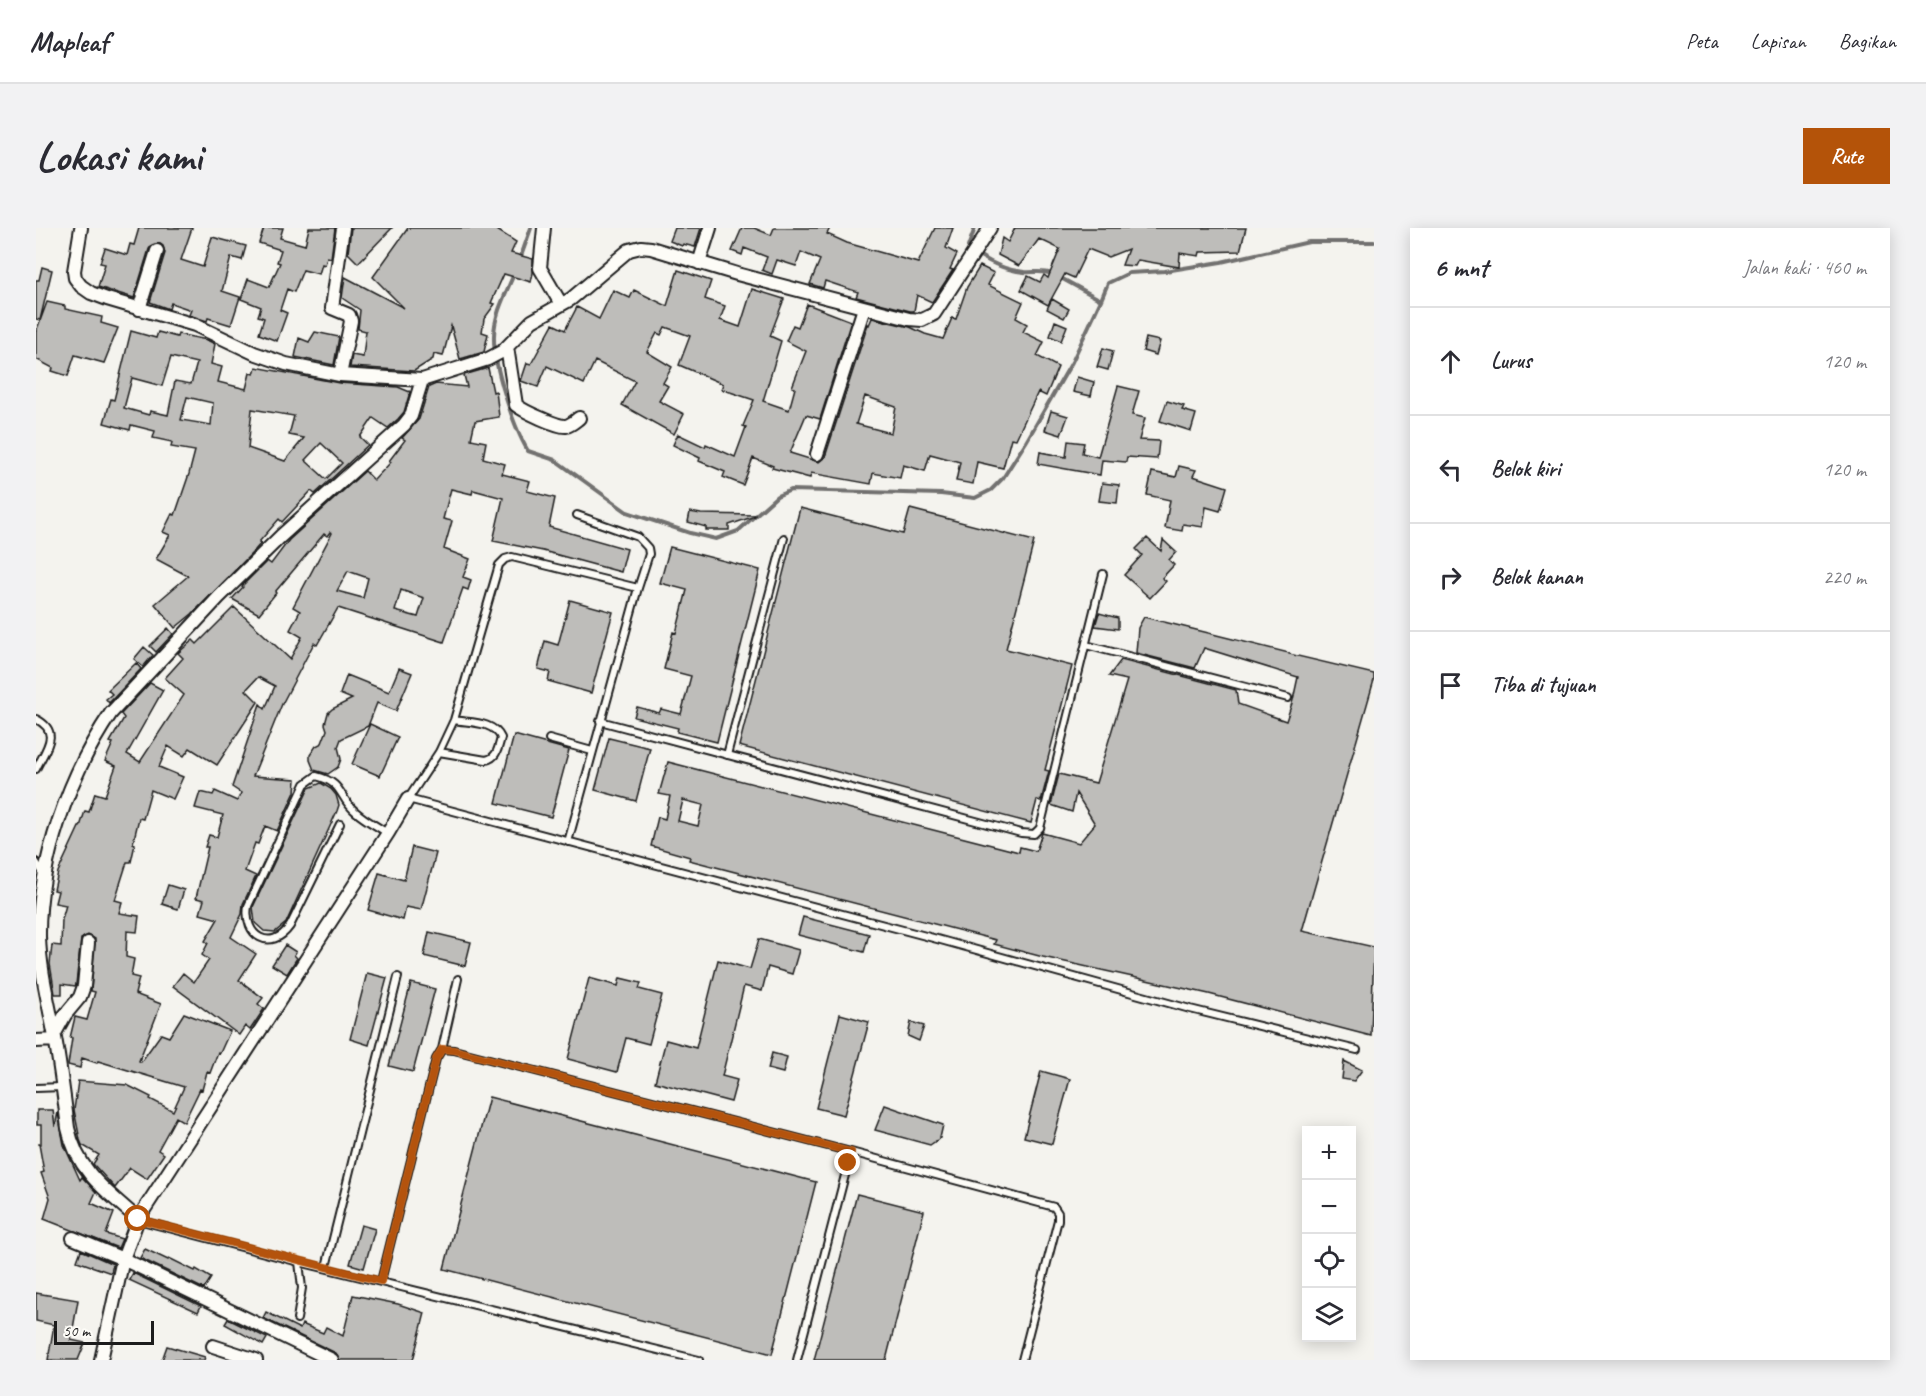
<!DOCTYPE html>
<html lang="id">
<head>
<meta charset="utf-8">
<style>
	:root { --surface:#fff; --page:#f2f2f3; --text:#2b2b33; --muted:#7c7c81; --line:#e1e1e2; --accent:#b45309 }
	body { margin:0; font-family:Caveat,sans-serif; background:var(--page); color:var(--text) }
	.controls { position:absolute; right:18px; bottom:18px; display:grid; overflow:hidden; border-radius:0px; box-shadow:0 3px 15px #0003 }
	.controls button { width:54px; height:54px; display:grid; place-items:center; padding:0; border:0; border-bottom:2px solid var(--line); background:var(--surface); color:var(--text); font:30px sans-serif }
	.scale { position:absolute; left:18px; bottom:15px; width:100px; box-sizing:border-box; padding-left:6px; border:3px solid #1c1c1c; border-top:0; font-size:16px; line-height:21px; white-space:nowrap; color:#1c1c1c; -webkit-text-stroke:4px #fdfcf7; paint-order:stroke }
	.stop { position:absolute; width:18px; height:18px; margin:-14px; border:4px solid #b45309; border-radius:50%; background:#fff }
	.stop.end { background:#b45309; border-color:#fff; box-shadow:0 2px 6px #0008 }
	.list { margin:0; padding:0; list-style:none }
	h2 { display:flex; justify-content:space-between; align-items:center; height:78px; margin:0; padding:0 24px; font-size:26px }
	h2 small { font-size:20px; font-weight:400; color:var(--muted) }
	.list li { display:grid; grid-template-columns:39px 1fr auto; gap:18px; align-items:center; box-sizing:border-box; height:108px; padding:0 24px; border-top:2px solid var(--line) }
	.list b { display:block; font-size:22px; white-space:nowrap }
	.list em { font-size:20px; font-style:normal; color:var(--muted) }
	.icon { flex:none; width:33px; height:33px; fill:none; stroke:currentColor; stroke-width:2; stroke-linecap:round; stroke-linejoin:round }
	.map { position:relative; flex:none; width:1338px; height:1132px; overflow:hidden; border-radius:0px }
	header { display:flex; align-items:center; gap:36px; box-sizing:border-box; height:84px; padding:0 30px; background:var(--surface); border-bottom:2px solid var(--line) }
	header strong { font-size:28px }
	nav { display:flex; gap:33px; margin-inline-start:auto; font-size:21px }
	.intro { display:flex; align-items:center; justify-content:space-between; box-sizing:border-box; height:144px; padding:0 36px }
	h1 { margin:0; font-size:42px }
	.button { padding:15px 27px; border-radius:0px; background:var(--accent); color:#fff; font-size:21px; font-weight:700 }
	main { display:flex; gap:36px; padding:0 36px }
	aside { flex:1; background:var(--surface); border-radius:0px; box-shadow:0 3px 15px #0003 }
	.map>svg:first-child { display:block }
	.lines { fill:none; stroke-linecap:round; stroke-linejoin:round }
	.stream { stroke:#72716f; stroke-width:4 }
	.building { fill:#bebdba; stroke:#1c1c1c; stroke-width:1.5; fill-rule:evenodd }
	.lane-casing { stroke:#1c1c1c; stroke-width:10 }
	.street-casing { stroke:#1c1c1c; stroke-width:16 }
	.lane { stroke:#fdfcf7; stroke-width:6 }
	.street { stroke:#fdfcf7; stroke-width:12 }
	.route { stroke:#b45309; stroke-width:8 }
</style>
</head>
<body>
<header>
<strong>Mapleaf</strong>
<nav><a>Peta</a><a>Lapisan</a><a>Bagikan</a></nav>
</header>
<div class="intro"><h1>Lokasi kami</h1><a class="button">Rute</a></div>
<main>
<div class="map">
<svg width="1338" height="1132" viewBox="0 0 1338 1132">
	<rect width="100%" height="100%" fill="#f4f3ee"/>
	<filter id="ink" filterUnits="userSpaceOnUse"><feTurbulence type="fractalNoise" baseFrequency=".0167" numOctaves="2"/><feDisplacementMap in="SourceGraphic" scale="12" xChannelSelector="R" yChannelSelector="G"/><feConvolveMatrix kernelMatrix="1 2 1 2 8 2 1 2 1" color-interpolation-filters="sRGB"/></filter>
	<g filter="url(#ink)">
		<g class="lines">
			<path class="stream" d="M939,0l-7,19c16,13 35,23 56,25 9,1 19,-2 28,2
				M484,31l11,-31
				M478,46c-8,19 -20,41 -20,62 -1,29 19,90 34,115l27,9 72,52 63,21 26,6 22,-8 39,-35 14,-6 150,4 34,4 16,-8 12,-12 23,-36 46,-80 29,-62 -42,-23
				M1065,72l7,-17 21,-10 36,-2 56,-9 88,-20h65"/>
		</g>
		<path class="building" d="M103,0h53l-11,32 22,7 9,-30 34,9 -4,14 -11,-3 -9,34 18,6 -9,28 -23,-7 -1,3 -18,-6 2,-5 -20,-7 -2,6 -19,-7 15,-49 -2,-7 -4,-3 -7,2 -3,4 -15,49 -36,-11 7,-23 -5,-1 5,-15 22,7 3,-11 4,1z
			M228,0h19l-3,10 25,7 4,-17h26l-4,30 -4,-1 -2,8 -3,-1 -3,10 -16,-4 -9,22 -7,-3 -7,21 7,3 -10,28 -18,-7 5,-16 -6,-2 3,-9 -20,-8 7,-20 21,8 11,-24 -3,-1 4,-12 -22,-7z
			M315,0h41l-34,35 -10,-10z
			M372,0h86l22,14 -5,11 22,6v14l-2,9 -27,-8 -13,29 4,1 -11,15 -2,13 6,2 -4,18 -24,7 -9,-33 -8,30 -9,-2 -1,5 -19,12 -64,-4 2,-12 11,2 3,-26 -8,-2 2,-19 -18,-12 3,-21 59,31 -31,-31z
			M639,0h26l-6,19 -12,-3 -1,2 -12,-5z
			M706,0h12l17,7 3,-7h56l-3,6 20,9 71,20 17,-35h18l-7,20 11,6 -7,15 3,1 -21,32 -15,-7 -3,16h-4l-54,-14 2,-5 -33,-11 -2,7 -13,-4 10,-24 -19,-8 -5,14 -19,-6 -5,14 -10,-4 5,-13 -23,-9 -2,7 -10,-4z
			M979,0h231l-6,23 -40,1 -1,4 -19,-3 -1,14 -41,-7 -3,6 -13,-1 6,-16 -20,8 -20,-8 -14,29 -9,-4 -17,31 -27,-15 7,-14 12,6 4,-7 4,3 12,-29 -21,-10 -20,27 -21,-11 4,-17 6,4z
			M944,38l14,7 -6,12 35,17 -7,16 11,6 -4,8 21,10 -7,14 21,11 -12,29 -8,-4 -22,47 -5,-1 -8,30 -26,-6 -4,22 -17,-3 4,-19 -30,-8 -5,17 -22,-6 -3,13 -27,-5 -2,11 -60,-11 -1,5 -38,-10 1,-2 -20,-8 -10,27 -20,-8 2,-5 -26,-11 1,-3 -27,-13 5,-11 27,13 1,-3 29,13 11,-30 -3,-1 11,-26 -33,-11 2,-5 -44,-19 11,-29 -25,-9 -4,8 -4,-2 -10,19 25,15 -9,16 5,3 -9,15 25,13 -10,20 -52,-29 13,-24 -40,-20 -11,23 -37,-18 -9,21 -17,-6 6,-18 4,1 22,-40 12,6 12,-23 22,12 14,-29 17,8 4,-8 33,16 11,-36 33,11 -6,18 20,7 -5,14 20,7 12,-38 32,10 -14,37 11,5 -18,60 26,9 6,-22 -3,-1 14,-36 -20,-10 7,-16 5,2 9,-23 44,17 -31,98 -14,-4 -16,38 29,9 6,-5 43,-133 1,1 3,-7 38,9 15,7 18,5 9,-21 4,1 11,-32zM829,168l31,11 -5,26 -35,-9z
			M6,39l10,3 -12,50 -4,-1v-39h3z
			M1016,71l17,10 -5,9 -17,-9z
			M11,74l18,4v3l37,8 -1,6 17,5 -14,35 -29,-8 -7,21 -16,-5 1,-3 -17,-9v-27z
			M1019,93l12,5 -6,15 -11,-5z
			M95,103l25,7 2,-6 19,5 1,-3 29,6 8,4 -4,20 11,3 -4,15 28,7 4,-16 4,1 2,-7 83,16 59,4 12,5 -6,20 -6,7 -10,9 -15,-10 -13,19 8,8 -53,49 -4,-3 -29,31 -3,-3 -20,23 2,1 -6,7 -63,64 -17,14 -20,-24 33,-28 -32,-17 14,-24 -7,-3 9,-18 3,1 14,-41 6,-23 -24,-4 1,-5 -19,-4 2,-7 -24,-6 -1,5 -26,-7 7,-24 3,1zM135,129l26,6 -6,21 -16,-3 -7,34 -18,-4 -1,4 -25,-7 8,-30 30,8zM151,169l26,6 -2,22 -30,-5zM216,181l42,7 -5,19 15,3 -19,23 -37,-13zM285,215l21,20 -16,16 -21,-19z
			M279,104l24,5 -5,28 -39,-8 4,-19 10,4z
			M1110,110l14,3 -4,14 -13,-4z
			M1067,120l10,3 -5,19 -11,-3z
			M452,140l5,24 3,-1 3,26 -24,4 -4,18 15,3 -3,16 22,6 -3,10 28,7 -3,10 28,7 -6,29 78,22 -6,23 -78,-21 -50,-10 10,-43 -30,-8 -1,4 -21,-5 -8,30 9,2 -8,28 26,10 -7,18 8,3 -3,10 -5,-2 -19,54 -106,-34 -21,37 -3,-2 -32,61 -29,72 43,3 -1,13 -18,39 -12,-5 -7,18 -3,-1 -10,28 11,5 -13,28 -1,10 -11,23 25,17 -17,26 24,18 -5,6 6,5 -14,21 -5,-4 -6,9 -66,-49 10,-13 11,9 15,-22 -7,-5 6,-12 -3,-2 13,-22 -18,-5 4,-14 -8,-2 12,-51h-3l4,-12 8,2 6,-22 -28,-7 5,-16 13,3 2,-4 22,10 4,-8 -9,-6 28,-83 5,5 10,-23 -17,-9 -12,13 12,12 -41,63 -27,-17 -6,8 -16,-10 -9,21 24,10 -10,22 -22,-9 -8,29 -4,-1 -6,25 2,1 -4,18h-4l-12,38 7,2 -3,11 20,3 -2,16 -10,-1 -1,26 8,2 -3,17 8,2 -4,16 26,10 -22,57 2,1 20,-28 8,3 15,-24 46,18 -10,22 -2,-1 -8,21 -3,-1 -5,18 -2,-1 -16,33 -8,-5 -18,33 6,4 -17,25 -17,-11 -15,20 -22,-24 6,-9 -17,-10 -2,-5 -6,-30 4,-29 49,4 24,12 -1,2 23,12 11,-24 -86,-26 -1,2 -15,-5 -2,10 -12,-3 4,-27h-2l5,-21 12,3 8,-28 -4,-1 4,-52 -7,-4 -7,4 -5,45 -1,2 -13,-2v10h-7l-5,-30 2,-19 9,1 1,-27 4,-14 -11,-2 3,-12 -4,-1 4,-18 21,-45h1l5,-16 4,1 6,-19 10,3 11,-30 -11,-5 8,-18 -3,-1 14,-24 -3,-4 29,-31 13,7 -36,64 13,8 44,-67 -19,-17 18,-20 -5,-5 15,-13 4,4 37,-37 56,52 12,-22 -12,-7 10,-19 -7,-4 39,-74 -2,-1 -3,4 -3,-2 -49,58 1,1 -17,21 -27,-15 11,-12 -1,-1 25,-25 4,3 18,-24 76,-69 9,9 17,-18 -2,-1 16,-21 -3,-2 17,-19 10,-32 7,-3 31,3 -3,-12zM312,343l20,7 -5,20 -26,-7zM365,362l23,8 -6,19 -23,-6z
			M1041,149l17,5 -3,14 -18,-4z
			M1082,158l21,5 -7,24 13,3 -6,22 20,1 -2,18 -30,-2 -1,5 -24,-2 -2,15 -62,-11 2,-12 26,5 2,-16 16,2 -2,10 16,4z
			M1131,173l17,5 -2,4 14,4 -5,17 -31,-10z
			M1015,183l17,5 -7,19 -16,-5z
			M1143,238l17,4 -3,6 34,11 -7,24 -14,-4 -3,20 -20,-3 -1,7 -17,-3 5,-28 -23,-5 5,-23 24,5z
			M1066,255l17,2 -2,18 -18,-2z
			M764,280l103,26 7,-25 124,32 -28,108 66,17 -27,104 4,1 -8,30 -4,-1 -6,23 -292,-77z
			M654,284l11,2 54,1v1l-26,9v5h-23v-3l-18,-5z
			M1111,310l14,13 2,-11 13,12 -7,8 5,5 -12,13 4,3 -16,17 -26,-23 18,-20 -6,-6z
			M634,319l90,23 -43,172 -40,-10 1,-4 -44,-11 3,-10 22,6 2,-4 20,5 10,-38 -27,-7 9,-37 3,1 11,-43 -27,-7z
			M534,372l43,12 -22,81 -43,-12 2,-9 -12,-3 7,-28 13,4z
			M1063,385l19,5v11l-23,-3z
			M1108,389l145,36v1l85,20v6l-72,251 72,16 -3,89 -162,-42 -166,-37 -49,-13 2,-4 -307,-80 1,-3 -39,-11 7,-29 7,2 5,-23 -11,-2 9,-32 351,90 1,-5 16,4 6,-18 37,10 16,-19 -19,-31 -4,19 -21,-7 8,-31 37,9 31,-103 -18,-4 12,-16 115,30 2,14 48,17 7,-21 5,-23 -94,-29 -9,20 -59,-15 2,-25zM647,572l20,5 -5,21 -20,-5z
			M132,400l5,6 -17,18 -6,-6z
			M108,419l9,8 -10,12 -9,-8z
			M100,435l5,6 -32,34 -3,-4 6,-5 -4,-4z
			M363,440l13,5 -16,38 -19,-8 -9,23 -27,13 -3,8 3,12 -3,8 -10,7 -14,-4 -4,-10v-5l6,-9 6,-3 5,-13 -2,-6 3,-11 4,-4 20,-10 -12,-5 7,-19 42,17z
			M334,496l28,13 -18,39 -28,-12z
			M478,507l55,15 -18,67 -55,-14z
			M573,510l41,10 -14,53 -41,-11z
			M285,555l10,6 5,6 3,10 -2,6 -51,112 -11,9 -11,-1 -9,-8 -2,-16 56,-119z
			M376,619l24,6 -15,57 -15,-3 -3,13 -35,-10 11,-37 25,7z
			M132,657l16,5 -6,19 -16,-5z
			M767,689l66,17 -5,18 -66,-17z
			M393,704l42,10 -6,24 -41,-10z
			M723,711l40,11 -7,24 -24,-7 -6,24 -18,-5 -22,90 15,4 -6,22 -76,-20 11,-42 30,8 22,-88 32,9z
			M249,717l11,7 -2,3 3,3 -10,16 -15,-9z
			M331,745l20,5 -18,67 -19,-6z
			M553,750l29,8 2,-8 21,5 -2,6 23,6 -13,49 -23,-6 -9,34 -49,-13z
			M375,755l24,6 -22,83 -24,-6z
			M804,786l29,8 -25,93 -28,-7z
			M875,794l13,4 -5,15 -11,-5z
			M736,825l15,4 -4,16 -15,-4z
			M1308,833l18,9 -8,11 -12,-2z
			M1005,843l29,8 -18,65 -28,-7z
			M453,869l327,85 -44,172 -328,-85z
			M849,877l58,20 -3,13 -10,7 -55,-15z
			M1,882h16l2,17 3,-15 6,33 16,35 2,-3 14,15 -5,11 23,10 -8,21 16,5 -4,9 -74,-29 6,-21 -9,-25 3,-1 -5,-28h2v-19h-4z
			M821,966l67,17 -38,149h-72z
			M325,997l14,4 -11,39 -14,-4z
			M109,1021l23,11 1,-2 26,13 1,-2 15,9 -7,11 -64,-31z
			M45,1022l32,14 -2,9 -34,-12z
			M97,1045l68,33 -3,6 -69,-32z
			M0,1065l42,7 -7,40 14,3 -7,17h-30l6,-35 -18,-4z
			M317,1067l45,9 27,9 -12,47h-73l-4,-7 -73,-35 3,-6 34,17 2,-5 21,9 3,-6 17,9z
			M192,1091l39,19 -4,7 -38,-21z
			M131,1118l38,11 -1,3h-42z"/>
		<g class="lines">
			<defs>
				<path id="lane" d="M541,287l61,22 10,11 1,6 -11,34
					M1050,417l202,53
					M0,491c26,13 9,31 0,50
					M564,493l421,112 13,1 6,-6 63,-254
					M513,511l43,12
					M403,524l47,8c11,-2 12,-12 15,-22 -7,-17 -31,-15 -47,-18
					M691,527l57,-217
					M304,596l-50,102c-19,27 -47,10 -42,-20l57,-122 11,-8c29,7 22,22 40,36 9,8 21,14 31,21
					M532,614l70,-254 -126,-31 -7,2 -6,6 -45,155 -15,32 -31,47 529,140 253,70 167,41
					M0,634l8,13
					M406,821l16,-70
					M0,860l26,-1
					M815,924l203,55 4,6v7l-36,140
					M102,992l161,42 400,98
					M290,1039l72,-290
					M345,1053l55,-222 6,-10 12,1 397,102 -54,208
					M261,1091l5,-31 -3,-26"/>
				<path id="street" d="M45,0l-7,43 1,7 6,8 10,7 16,6 88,26 59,28 32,11 54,11 82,5 66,-21 15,-8 29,-30 39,-22 58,-49 12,-3 10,1 86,26 172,45 13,1 12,-6 56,-86
					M508,0l-4,40 21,36
					M663,35l11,-35
					M103,81l18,-58
					M471,119l9,58c7,6 42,22 50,21 5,-1 9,-5 13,-8
					M304,147l11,-54 -2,-6 -17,-7 11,-80
					M781,226l47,-146
					M19,805l10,-18 15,-18 4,-11 4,-43
					M0,813l19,-1
					M102,991c-32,-28 -61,-48 -70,-91 -4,-32 -8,-64 -14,-96 -6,-32 -14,-62 -15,-95 -1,-75 30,-162 72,-224l108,-116 62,-61 123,-111 7,-9 11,-36
					M37,1010l50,21 209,101
					M177,1118l43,14
					M65,1132l22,-101 15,-40 250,-386 20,-34"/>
			</defs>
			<use href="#lane" class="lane-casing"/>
			<use href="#street" class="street-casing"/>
			<use href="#lane" class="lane"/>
			<use href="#street" class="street"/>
		</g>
	</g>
	<g class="lines" filter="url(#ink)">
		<path class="route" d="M102,991l243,62 55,-222 6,-10 12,1 397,102 -3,11"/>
	</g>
</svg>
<div class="controls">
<button>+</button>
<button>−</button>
<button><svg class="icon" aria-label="locate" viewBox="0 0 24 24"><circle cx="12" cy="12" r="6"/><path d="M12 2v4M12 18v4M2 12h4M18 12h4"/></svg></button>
<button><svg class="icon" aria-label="layers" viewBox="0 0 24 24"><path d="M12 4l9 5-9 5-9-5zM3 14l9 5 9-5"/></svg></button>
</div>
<div class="scale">50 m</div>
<div class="stop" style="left:102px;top:991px"></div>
<div class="stop end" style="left:812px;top:935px"></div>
</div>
<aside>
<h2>6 mnt<small>Jalan kaki · 460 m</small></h2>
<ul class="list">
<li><svg class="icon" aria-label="ahead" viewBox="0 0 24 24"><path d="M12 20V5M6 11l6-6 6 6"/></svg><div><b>Lurus</b></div><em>120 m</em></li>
<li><svg class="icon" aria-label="left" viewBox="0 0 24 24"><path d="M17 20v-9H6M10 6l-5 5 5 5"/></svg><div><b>Belok kiri</b></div><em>120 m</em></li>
<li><svg class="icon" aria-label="right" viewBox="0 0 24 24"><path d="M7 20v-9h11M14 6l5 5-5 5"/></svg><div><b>Belok kanan</b></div><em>220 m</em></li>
<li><svg class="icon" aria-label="arrive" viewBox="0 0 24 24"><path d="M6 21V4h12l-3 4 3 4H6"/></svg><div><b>Tiba di tujuan</b></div></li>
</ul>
</aside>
</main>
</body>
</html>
